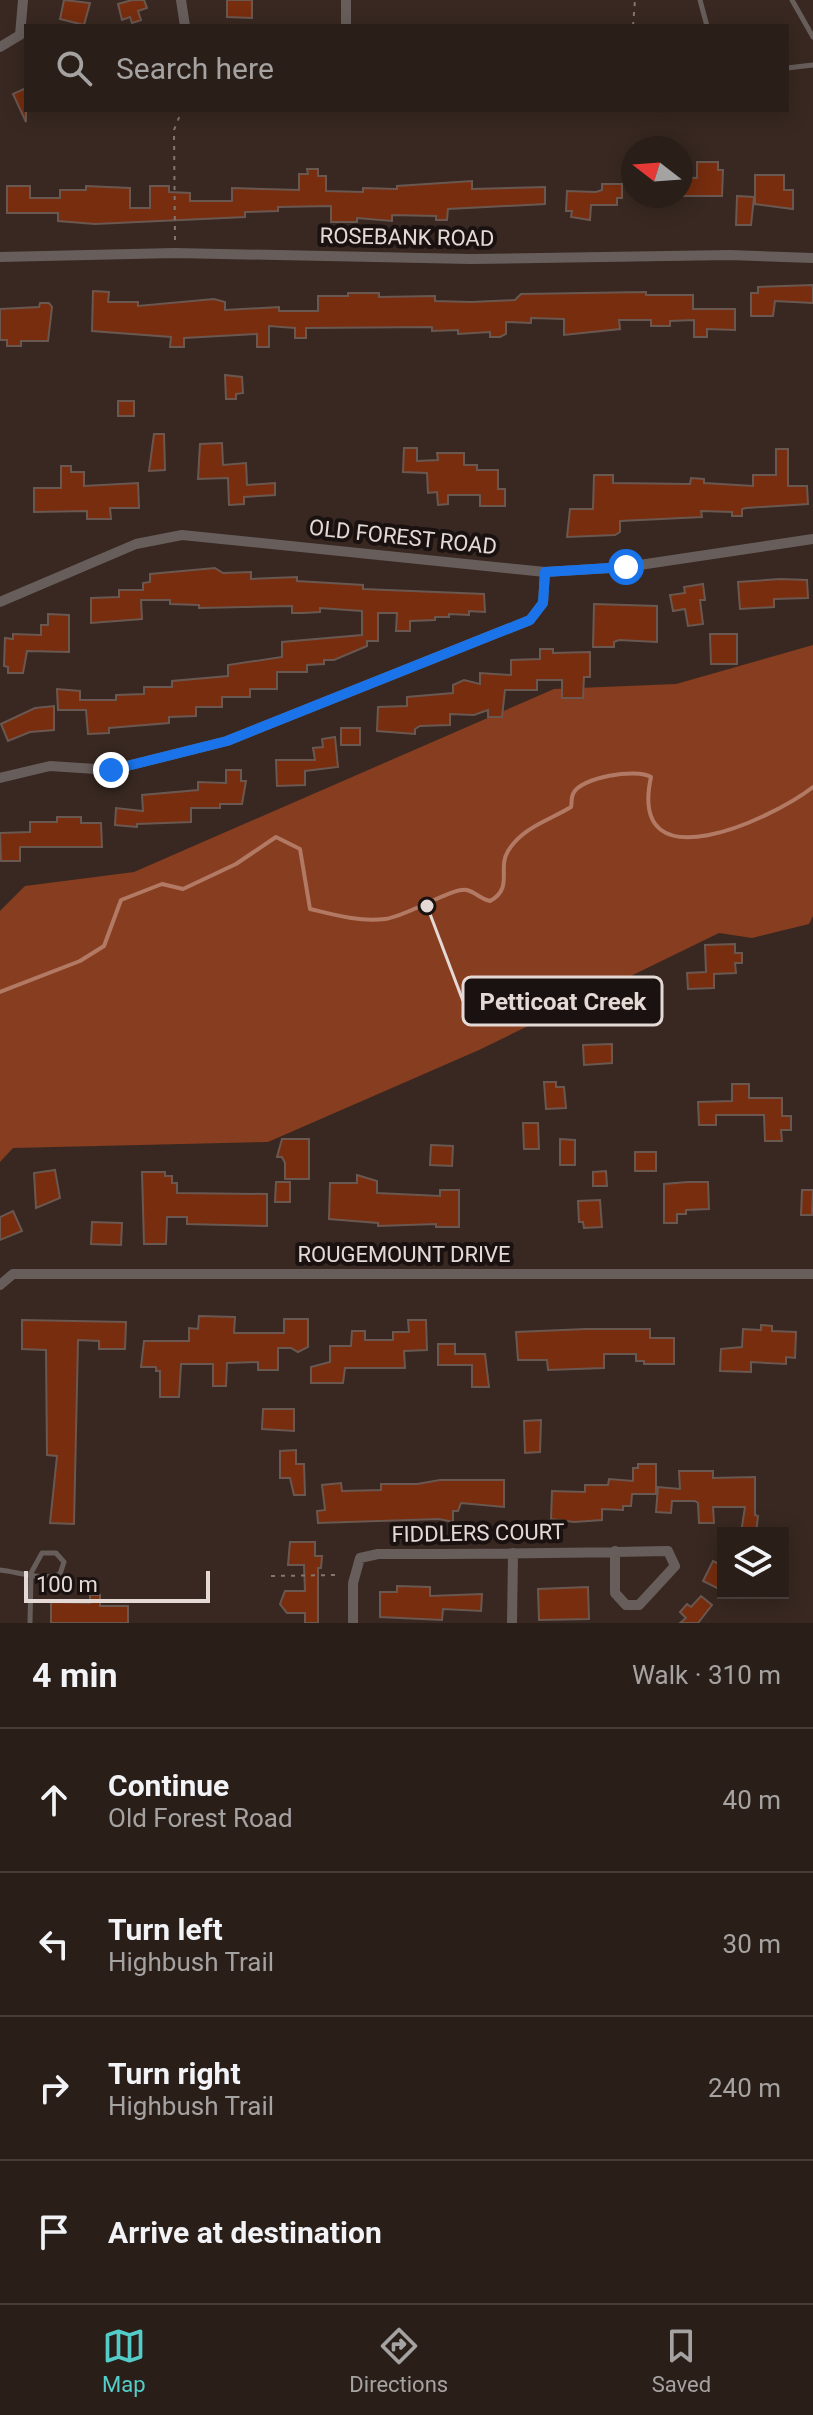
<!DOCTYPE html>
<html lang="en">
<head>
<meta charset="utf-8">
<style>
	:root { --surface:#2a1e19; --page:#322722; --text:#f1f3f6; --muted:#a5a2a2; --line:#463c38; --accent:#54cdc8 }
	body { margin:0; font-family:Roboto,sans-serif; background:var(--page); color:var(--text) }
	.controls { position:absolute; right:24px; bottom:24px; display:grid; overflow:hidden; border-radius:0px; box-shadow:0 4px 20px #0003 }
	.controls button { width:72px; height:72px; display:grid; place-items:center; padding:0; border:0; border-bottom:2px solid var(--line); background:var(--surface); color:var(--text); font:40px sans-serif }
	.compass { position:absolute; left:621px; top:136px; width:72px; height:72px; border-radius:50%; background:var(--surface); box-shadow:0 4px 20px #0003; rotate:287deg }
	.scale { position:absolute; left:24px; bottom:20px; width:186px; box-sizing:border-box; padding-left:8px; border:4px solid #e4d9d5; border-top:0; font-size:22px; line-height:28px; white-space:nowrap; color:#e4d9d5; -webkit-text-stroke:6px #1a1210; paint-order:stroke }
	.stop { position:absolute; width:24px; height:24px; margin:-18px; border:6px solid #1a73e8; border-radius:50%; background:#fff }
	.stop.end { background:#1a73e8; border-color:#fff; box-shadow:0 2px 8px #0008 }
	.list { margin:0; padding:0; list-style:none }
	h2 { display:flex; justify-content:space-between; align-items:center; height:104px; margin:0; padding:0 32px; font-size:34px }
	h2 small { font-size:26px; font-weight:400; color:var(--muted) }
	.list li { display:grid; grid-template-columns:52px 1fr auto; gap:24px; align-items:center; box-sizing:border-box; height:144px; padding:0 32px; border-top:2px solid var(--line) }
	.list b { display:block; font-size:30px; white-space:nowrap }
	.list p { margin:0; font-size:26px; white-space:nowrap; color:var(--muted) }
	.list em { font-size:26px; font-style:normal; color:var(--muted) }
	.icon { flex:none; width:44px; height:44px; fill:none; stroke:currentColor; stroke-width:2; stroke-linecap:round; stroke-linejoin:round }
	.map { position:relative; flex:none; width:813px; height:1623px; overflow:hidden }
	.search { position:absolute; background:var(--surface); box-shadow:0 4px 20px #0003; left:24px; right:24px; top:24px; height:88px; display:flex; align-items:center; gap:20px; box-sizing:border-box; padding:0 28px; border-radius:0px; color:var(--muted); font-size:30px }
	.sheet { height:680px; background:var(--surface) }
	nav { display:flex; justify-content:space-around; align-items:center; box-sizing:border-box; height:112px; border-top:2px solid var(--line); background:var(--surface); font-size:22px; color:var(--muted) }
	nav a { display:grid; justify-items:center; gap:4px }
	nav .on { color:var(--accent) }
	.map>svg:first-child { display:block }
	.forest { fill:#873d1f }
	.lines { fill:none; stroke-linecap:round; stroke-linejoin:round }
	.stream { stroke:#b27964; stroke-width:4 }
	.building { fill:#772d0e; stroke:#6a5750; stroke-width:2 }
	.path { stroke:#83756f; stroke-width:2; stroke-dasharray:4 6; stroke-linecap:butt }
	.lane { stroke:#675e5b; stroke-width:5 }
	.street { stroke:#675e5b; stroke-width:10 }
	.route { stroke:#1a73e8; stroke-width:10 }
	.labels { text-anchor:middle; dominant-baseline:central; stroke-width:8; stroke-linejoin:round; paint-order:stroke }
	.street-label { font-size:22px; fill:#e4d9d5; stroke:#1a1210 }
	.leader { fill:none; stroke:#e4d9d5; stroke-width:3 }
	.callout-dot { fill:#e4d9d5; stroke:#1a1210; stroke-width:3 }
	.callout { fill:#1a1210; stroke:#e4d9d5; stroke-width:3 }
	.callout-label { font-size:24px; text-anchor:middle; font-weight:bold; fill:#e4d9d5 }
</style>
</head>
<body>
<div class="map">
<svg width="813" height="1623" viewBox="0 0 813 1623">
	<rect width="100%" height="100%" fill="#382821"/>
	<path class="forest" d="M813,645v271l-4,8 -57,14 -33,-5 -240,117 -211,92 -255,6 -13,14v-251l25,-25 109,-14 420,-183 122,-5z"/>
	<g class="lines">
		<path class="stream" d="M0,992l80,-31 24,-15 17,-46 41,-16 21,5 53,-25 40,-27 24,12 10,60c25,6 49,13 75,10 21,-2 69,-33 82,-29 8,2 14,9 23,11 24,-13 7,-32 18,-50 15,-24 40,-30 63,-44 1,-4 0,-9 2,-13 7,-17 64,-26 78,-17 -24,110 121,42 162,10"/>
	</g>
	<path class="building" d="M64,0l26,3 -6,22 -24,-6z
		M132,0h12l3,8 -9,3 3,9 -9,3 -2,-6 -8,3 -4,-16z
		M227,0h25v18l-25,-1z
		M26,88v34l-13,-28z
		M697,162h21v8h5l-1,26h-41v-19l16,1z
		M307,169h11v7h8v15l37,1v-4l34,1v-3l75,-5v8l73,-2v17l-97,5 -1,11h-11v-4l-44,-1v6l-35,-3v4h-26v-16l-53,1v4l-33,1v5l-150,7 -37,-3v-8h-51v-27h23v12h30v-8h26v-4l44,2v20h20v-22h19v6l21,1v8h42v-13l67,2v-16h9z
		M755,175h29v15h9v19l-38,-5z
		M602,184h20v14h-5v7h-26l-1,15 -19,-3 1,-6h-6l1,-20 29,1 6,-2z
		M737,196l17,1 -3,28h-15z
		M813,285v18l-38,-2 -2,15h-22v-23h7v-6z
		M93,291l16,1 -1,10h30v4l76,-7 11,3v8l54,-3v4h39v-15h30v-3h31v4l56,-1v5l36,1 44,-2 6,-6 125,-2v3h47v14h42v21l-28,-1v8h-13v-17l-24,1v5h-19v-6h-32l1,9 -56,6v-16l-33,-1v5l-25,-1v12l-6,3h-10v-5l-32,2v-4l-26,1v-4l-126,1v10h-11v-10l-26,-2v21h-12v-13l-73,4v9h-14l1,-10 -79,-6z
		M40,303h9l3,4 -4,34h-27v5h-14v-6h-7v-31l39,-2z
		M225,375l17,2 1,16 -7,1v5h-10z
		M118,401h16v15h-16z
		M154,434h10l1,36 -16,1z
		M222,443l1,22 23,-2 1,22 28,-2v12l-31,2v7l-15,1 -1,-27 -30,1 2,-35z
		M404,448h13v13l21,-1 -1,-7h27v12h13v5h21v19h7v17h-25v-11h-32v9l-10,1 -1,-13 -9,1 -1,-20 -24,-1z
		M776,449h12v37h19l1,18 -62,4 -4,1v7h-10v-4l-31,-1 1,6 -82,4v11l-5,3 -48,2 3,-28h23l1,-34h19v8l77,1 1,-6 13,1v4l49,3v-11h23z
		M61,466h10v6h13v14l54,-3 1,25h-29l1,11h-24v-8l-53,1v-24h27z
		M215,568l8,5 28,-1v7l46,-2v4l66,4v4l121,5 1,18 -16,-1v4l-20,-1v3h-14v3l-25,1v10h-14l1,-18h-19v28h-11v5l-33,14h-10v4l-17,1v7h-30v17h-27v8h-28v10h-26v9l-27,1v6l-60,5v5l-21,1 -2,-24h-28l-1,-21 23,2v9h36v-5l28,-1v-7h28v-6l56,-5v-11l54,-8v-15l80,-7v-24l-42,-3v4l-17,1h-11v-7l-93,2v-3l-29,-1v-4h-29l1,19 -51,4v-25l28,-1v-7h24v-7l7,-1v-8z
		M780,579l27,1 1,18 -34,1v8l-34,2 -2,-27z
		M703,584l2,16h-5l3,24 -15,2 -3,-17 -12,2 -3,-16 15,-2 -1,-6z
		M594,604l63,2v36l-38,-2 -5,2v5h-21z
		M48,614l21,1v37l-42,-1 -4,22h-15v-6l-4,-1 1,-28 8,1v-5l28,1v-10h7z
		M710,634h27v30h-26z
		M540,649h13v4l37,-1v25h-6l-1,21h-21v-18h-25v10h-32l-3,27h-14v-7l-14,5 -24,-1v11l-30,1 -5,3v5l-38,-3 1,-24 29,-1v-9l46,-4v-8l11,-5 16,4v-11l31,2v-15l29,-1z
		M54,706v24l-24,2 -22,9 -7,-17 34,-16z
		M341,728h19v17h-19z
		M335,737l3,30 -33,4v14l-28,1 -1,-26h39l-2,-12 10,-1 -1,-8z
		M226,770h15v11h5l-4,23h-22v4h-29v14l-54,2v3l-22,-2 1,-17 27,3 -1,-16 56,-5v-8l28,1z
		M57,817h24v6h20l1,24h-82v14h-19l-1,-28 30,-1v-10h27z
		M735,944v9h7v10h-7l1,10 -22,1v14l-26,1 -1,-16 19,-1 -1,-27z
		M612,1044v19l-28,2 -1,-20z
		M544,1082h12v5h8l2,21 -20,1z
		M732,1084h17v14h33v18h9v14h-10l1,11h-17l-1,-26h-48v10h-17l-1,-23 34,-1z
		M523,1123h15l1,26h-15z
		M282,1139h27v40h-24v-16l-3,-6h-5z
		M560,1139l15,1v25h-15z
		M431,1145l22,1 -1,20 -22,-1z
		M635,1152h21v19h-21z
		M55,1170l5,28 -24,10 -2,-35z
		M606,1171l1,15h-14v-14z
		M142,1172h23v4h7v7h5v10l90,1v32l-80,-2v-7h-20l-1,27h-22z
		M357,1175l20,6v12l63,3v-6h19v37h-23v-3l-58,2v-3l-49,-4 1,-36h27z
		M276,1182h14v20h-15z
		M688,1182h20l1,27 -23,1v4h-9v9h-13v-39z
		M802,1190h11l-1,25h-11z
		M600,1200l2,27 -18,1 -1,-6h-4l-1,-21z
		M13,1211l9,20 -22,9v-23z
		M92,1222l30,1 -1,22 -30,-1z
		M199,1316l36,1 -1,16h50v-14h24v28l-10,5 -7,-4h-13v22h-20v-8l-31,1 -1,23h-13v-22h-32l-2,33h-19v-26h-4v-4h-15l3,-26h45v-13l9,1z
		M22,1320l104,2 -1,27h-26v-8l-21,-1 -4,184 -24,-1 7,-67 -10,-1 -1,-105 -24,-1z
		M408,1320h18l1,30 -23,1 1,17h-60l-2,15h-32v-16l19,-5v-16h21l1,-15h13v9h28v-8h16z
		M761,1325l11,1v5l24,1 -1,26 -9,-1v7l-35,-2v10l-31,-1 1,-22 21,-2 1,-18 18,1z
		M586,1329h64v9h24v26h-30v-3h-8v-7h-32v14l-56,2 -1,-10h-29l-2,-28z
		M438,1344h17v10h30l4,33h-17v-22h-34z
		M263,1409h31v22l-32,-2z
		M541,1420l-1,32 -15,1 -1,-32z
		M296,1450v14h8l1,31h-11l-4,-17h-10v-27z
		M638,1464h18v30h-24l-1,12h-8v4l-21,-1v11l-28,2 -23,-3 1,-28 33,1v-7h23l1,-6 24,2v-13h5z
		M679,1471h34v7l42,-1v38l3,1 -2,17h-15l4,-26h-32l1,16h-15l-1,-20 -3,-2h-23l-1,12 -15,-1 2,-25 22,2z
		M440,1480h64v27l-43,-4 -3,8h-5v11l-14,-3 -121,4 -1,-12 8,-1 -3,-25 19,-2 1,8 39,-1v-6h36z
		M290,1542h25v14h7l-1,12h-3v55h-13v-10h-18l-7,-9 5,-13h20l-1,-26h-16z
		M713,1561l10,5v25l-20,-10z
		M397,1586l33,1v9l52,-2 -1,17 -38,-2 -1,11 -62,-3v-25h17z
		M588,1587l1,32 -50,1 -1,-31z
		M90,1595h10v11h28v17h-77v-21l39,1z
		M701,1596l11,9 -14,18h-18l6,-5 -6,-6 7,-8 4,3z"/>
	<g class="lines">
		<path class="path" d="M633,26l2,-26
			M175,240l-1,-110 8,-20
			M271,1576l66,-1"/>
		<path class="lane" d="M700,0l7,26
			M792,0l21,37
			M787,68l26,-3
			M0,1570c19,2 43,11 60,4l4,-12 -8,-9h-14l-11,20 -1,50"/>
		<path class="street" d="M181,0l4,26
			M346,0v26
			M0,47l20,-12 3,-35
			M0,257l175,-4 295,6 260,-4 83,3
			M0,602l136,-58 46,-9 363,37 81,-5 187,-28
			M0,778l50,-12 61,4 116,-29 303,-121 13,-17 2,-31
			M0,1285l13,-11h800
			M353,1623v-40l7,-25 18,-4c97,0 194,-1 290,-3l7,15 -36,39h-13l-11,-12v-42
			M512,1623l1,-70"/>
	</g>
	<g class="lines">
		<path class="route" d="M111,770l116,-29 303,-121 13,-17 2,-31 81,-5"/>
	</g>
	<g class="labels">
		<g class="street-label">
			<text transform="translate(407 237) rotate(1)">ROSEBANK ROAD</text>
			<text transform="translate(403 537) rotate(6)">OLD FOREST ROAD</text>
			<text x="404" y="1254">ROUGEMOUNT DRIVE</text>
			<text transform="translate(478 1533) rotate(-1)">FIDDLERS COURT</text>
		</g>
	</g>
	<path class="leader" d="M427 906L463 1001"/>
	<circle class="callout-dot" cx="427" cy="906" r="8"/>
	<rect class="callout" x="463" y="977" width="199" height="48" rx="8"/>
	<g class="callout-label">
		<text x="563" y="1010">Petticoat Creek</text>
	</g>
</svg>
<div class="controls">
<button><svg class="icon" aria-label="layers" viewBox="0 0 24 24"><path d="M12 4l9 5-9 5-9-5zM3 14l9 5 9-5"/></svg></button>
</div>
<svg class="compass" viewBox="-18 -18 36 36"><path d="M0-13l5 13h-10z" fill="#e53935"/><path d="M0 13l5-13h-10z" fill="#a5a2a2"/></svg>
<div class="scale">100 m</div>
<div class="stop" style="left:626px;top:567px"></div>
<div class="stop end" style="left:111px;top:770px"></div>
<div class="search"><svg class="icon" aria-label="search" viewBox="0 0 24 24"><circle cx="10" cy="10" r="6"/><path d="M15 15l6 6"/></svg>Search here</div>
</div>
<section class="sheet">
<h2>4 min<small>Walk · 310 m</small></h2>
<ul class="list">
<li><svg class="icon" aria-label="ahead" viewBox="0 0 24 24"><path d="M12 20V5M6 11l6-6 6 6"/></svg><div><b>Continue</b><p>Old Forest Road</p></div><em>40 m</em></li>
<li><svg class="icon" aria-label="left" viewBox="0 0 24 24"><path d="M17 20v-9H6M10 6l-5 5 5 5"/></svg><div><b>Turn left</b><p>Highbush Trail</p></div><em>30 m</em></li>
<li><svg class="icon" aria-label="right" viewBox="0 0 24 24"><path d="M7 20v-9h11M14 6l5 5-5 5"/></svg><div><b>Turn right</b><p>Highbush Trail</p></div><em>240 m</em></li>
<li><svg class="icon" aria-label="arrive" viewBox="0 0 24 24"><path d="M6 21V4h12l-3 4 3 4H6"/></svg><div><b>Arrive at destination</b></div></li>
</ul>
</section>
<nav>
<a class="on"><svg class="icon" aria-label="map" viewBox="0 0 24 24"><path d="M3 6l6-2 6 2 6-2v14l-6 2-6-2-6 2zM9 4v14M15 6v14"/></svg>Map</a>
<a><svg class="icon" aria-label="directions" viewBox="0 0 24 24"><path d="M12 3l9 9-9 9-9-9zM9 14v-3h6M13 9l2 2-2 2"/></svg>Directions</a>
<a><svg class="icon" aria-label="saved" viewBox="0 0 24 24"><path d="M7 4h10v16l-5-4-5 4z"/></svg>Saved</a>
</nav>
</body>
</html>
